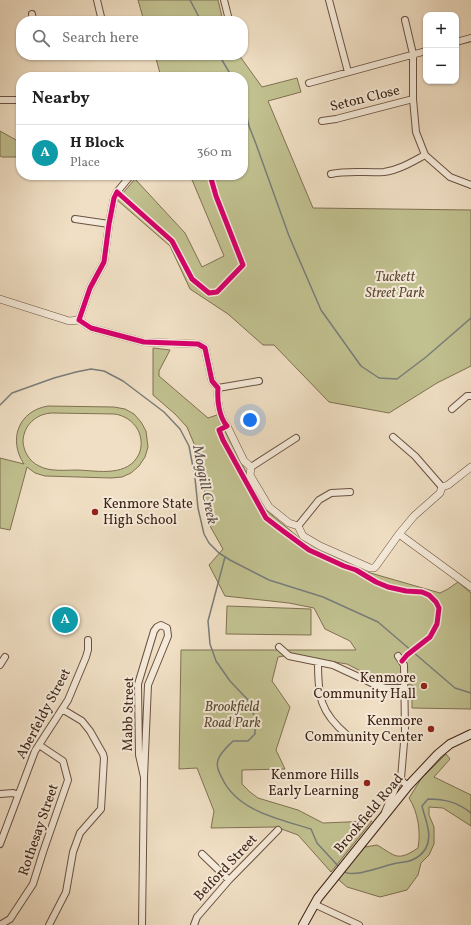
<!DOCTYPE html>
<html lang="en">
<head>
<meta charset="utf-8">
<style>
	:root { --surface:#fff; --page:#f2f2f2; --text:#222; --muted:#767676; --line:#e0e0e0; --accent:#2563eb }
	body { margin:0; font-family:Vollkorn,serif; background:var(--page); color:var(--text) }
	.controls { position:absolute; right:12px; top:12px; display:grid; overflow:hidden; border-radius:8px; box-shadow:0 1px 3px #0004 }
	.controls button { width:36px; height:36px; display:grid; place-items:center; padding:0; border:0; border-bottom:1px solid var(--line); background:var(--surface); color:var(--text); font:20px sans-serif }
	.you { position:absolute; left:250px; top:420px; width:14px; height:14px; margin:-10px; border:3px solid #fff; border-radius:50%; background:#1a73e8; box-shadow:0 0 0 6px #1a73e833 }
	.badge { display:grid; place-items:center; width:26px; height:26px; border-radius:50%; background:var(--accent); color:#fff; font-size:13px; font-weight:700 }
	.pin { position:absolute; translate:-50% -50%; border:2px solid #fff; box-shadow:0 1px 4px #0006 }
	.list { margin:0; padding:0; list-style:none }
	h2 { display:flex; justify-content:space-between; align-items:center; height:52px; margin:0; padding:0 16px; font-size:17px }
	h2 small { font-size:13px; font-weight:400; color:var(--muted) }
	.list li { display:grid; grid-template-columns:26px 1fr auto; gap:12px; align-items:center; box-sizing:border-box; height:56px; padding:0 16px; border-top:1px solid var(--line) }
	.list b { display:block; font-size:15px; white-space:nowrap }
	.list p { margin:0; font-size:13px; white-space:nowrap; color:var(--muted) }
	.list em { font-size:13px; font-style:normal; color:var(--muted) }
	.icon { flex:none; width:22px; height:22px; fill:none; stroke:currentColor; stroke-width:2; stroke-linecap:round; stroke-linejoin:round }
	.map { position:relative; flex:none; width:471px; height:925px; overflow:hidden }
	.search { position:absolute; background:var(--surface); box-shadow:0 1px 3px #0004; left:16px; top:16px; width:232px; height:44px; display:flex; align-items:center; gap:10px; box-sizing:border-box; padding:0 14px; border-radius:16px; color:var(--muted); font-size:15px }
	.panel { position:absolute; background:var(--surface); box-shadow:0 1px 3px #0004; left:16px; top:72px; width:232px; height:108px; border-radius:16px }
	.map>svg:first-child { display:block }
	.green { fill:#c1c08f; stroke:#7f7152; fill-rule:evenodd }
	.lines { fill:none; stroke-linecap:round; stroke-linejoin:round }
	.stream { stroke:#787d7b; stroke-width:1.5 }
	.minor-casing { stroke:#6a5142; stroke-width:8 }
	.tertiary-casing { stroke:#6a5142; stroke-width:8 }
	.secondary-casing { stroke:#3d2216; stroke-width:10 }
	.minor { stroke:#f5ead9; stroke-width:6 }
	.tertiary { stroke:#f5ead9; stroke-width:7 }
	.secondary { stroke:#f5ead9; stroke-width:8 }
	.cycleway-casing { stroke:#f5ead9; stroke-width:8 }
	.cycleway { stroke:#d6006c; stroke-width:5 }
	.poi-dot { fill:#8f2418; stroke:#f5ead9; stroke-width:1.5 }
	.labels { text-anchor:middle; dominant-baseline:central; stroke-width:4; stroke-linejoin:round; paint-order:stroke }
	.street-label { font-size:14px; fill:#3d2216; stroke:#f5ead9 }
	.park-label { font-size:14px; font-style:italic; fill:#5e4a34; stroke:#f5ead9 }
	.poi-label { font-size:14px; fill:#3d2216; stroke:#f5ead9; text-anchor:end }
	.water-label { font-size:15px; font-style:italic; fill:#5b5049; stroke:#f5ead9 }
</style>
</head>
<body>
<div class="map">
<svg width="471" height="925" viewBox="0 0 471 925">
	<rect width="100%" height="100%" fill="#f0dfc4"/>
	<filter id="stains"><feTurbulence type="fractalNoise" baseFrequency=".005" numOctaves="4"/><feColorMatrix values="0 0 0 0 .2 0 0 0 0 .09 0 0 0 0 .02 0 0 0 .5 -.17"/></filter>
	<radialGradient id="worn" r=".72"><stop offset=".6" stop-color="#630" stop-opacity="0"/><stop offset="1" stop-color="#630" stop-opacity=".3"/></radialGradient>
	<path class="green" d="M138,0h80l5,21h-79z
		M155,55h84l23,32 35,-9 4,14 -33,9 45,107 158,2v156l-34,17 -48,30 -60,-11 -55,-57h-11l-35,-31 -38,-25 -20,-43 -53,-46 18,-21 50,54 17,34 22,-11 -34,-81h53v-98h-82z
		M0,131l16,9 5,-1v18h-19l-2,-1z
		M153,348l17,2 -11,21v5l49,42 9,-3 28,55 22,41 42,35 58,26 73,21 8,-4 10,-7 13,11v116l-59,-1v-23l-30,-3 -35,-18 -57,-9 -12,2 -6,24 18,26 -14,43 9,19 -43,1v14l8,8 8,6 40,12 25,13 49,-2 -41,51 -33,-37 -22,-8 -65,1 3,-17 -17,-43 -18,1 2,-119h175l-6,-9 -25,-12 -11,-21 -25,-5 -64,-7 -16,-31 14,-16 -13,-23 -12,-73 -11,-26 -12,-13 -22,-19z
		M48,406l66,1 11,2 9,5 7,8 5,9 2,16 -3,10 -6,9 -8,7 -9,4 -11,1 -66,-2 -10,-3 -8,-6 -17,63 -10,-2v-70l24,6c-16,-24 -6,-53 24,-58zM53,413l61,1c10,1 19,7 24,16 4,8 4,17 1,24 -11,23 -40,17 -61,16 -12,0 -28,2 -39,-4 -10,-5 -15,-14 -16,-24 0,-17 14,-29 30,-29z
		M227,606l84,3v26l-85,-1z
		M446,754l4,5 -16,18 37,18v31l-28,-18 -14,-1v8l5,12v17l-5,11 -8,8 -3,12 -11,15 -27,7 -33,-10 -7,-6 -2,-4 27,-30 12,-2c19,11 20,17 41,3 3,-16 0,-36 -9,-50l12,-19z"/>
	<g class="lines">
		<path class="stream" d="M190,0l11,21
			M219,55l13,22
			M243,100l6,26 7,18 33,92 32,74 40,56 18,12 18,1 29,-22 45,-39
			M0,405l12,-12 42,-15 22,-6 15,-3 13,2 19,10 41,31 16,17 9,17 6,32 3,30 6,26 5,9 10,10 11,7 39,20 54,17 55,25 77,66 16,5
			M225,557l-17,64 2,23 6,17 14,20 18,19 7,18v16l-7,7h-15c-5,5 -13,12 -15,19 -2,7 1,12 4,18 15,33 57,41 89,51l6,14 22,24
			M343,871c10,8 42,-6 54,-8 5,-1 11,-1 15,-3 5,-2 11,-7 14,-12 7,-13 -1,-29 -4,-42l6,-7c17,0 29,3 43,14"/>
		<defs>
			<path id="minor" d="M97,0l5,21
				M224,0l4,16
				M329,0l19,72
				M32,14l1,7
				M405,20l8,34v45l3,33 9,23 25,22 21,8
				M456,42l15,-4
				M309,83l117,-32
				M0,100h21
				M322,121l14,-2 77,-20
				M331,174c17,-4 35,-1 53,-2 15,-2 28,-10 41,-17
				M75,219l34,5
				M79,320l11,-32 14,-26 5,-38 5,-26 3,-6 14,-17
				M218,388l41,-7
				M452,409l15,-13h4
				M393,437l22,19 27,31
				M251,467l45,-29
				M298,526l21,-26 12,-7 19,-1
				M279,647l10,9 44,9 43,20 10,3h18
				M398,656l6,9 1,66 -4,47 1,3 6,5
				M318,662c0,35 2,50 29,73
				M0,665l5,-8
				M0,794l13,-1 5,2
				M385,812l16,-37
				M0,844l35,-93 33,-51 18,-43 2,-7v-10
				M202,854l27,26
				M314,904l45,21
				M0,925l10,-6 23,-35 10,-32 25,-72 -5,-19 -24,-16
				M49,925l17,-33 7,-40 7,-19 21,-24 3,-51 -1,-4 -13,-23 -8,-10 -20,-12
				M142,925l2,-148 4,-92 20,-49 -1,-8 -6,-3 -4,2 -3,4 -16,53 1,71 5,22
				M194,925l3,-8 32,-37 49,-50"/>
			<path id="tertiary" d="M0,299l63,20 6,2 10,-1 12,8 53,14 54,2 7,4 7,33 6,7c-1,12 1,29 9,38l17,35 7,6 -1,8 19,32 20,16 9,3 5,10 17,10 50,22h4l2,-2 23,-32
				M471,467l-23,18 -6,2 -2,6 -26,23 -15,18 72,53"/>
			<path id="secondary" d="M303,925l15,-27 90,-112 30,-32 12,-10 21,-10"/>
		</defs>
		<use href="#minor" class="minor-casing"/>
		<use href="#tertiary" class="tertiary-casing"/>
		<use href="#secondary" class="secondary-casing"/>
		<use href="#minor" class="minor"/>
		<use href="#tertiary" class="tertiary"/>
		<use href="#secondary" class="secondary"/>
		<defs>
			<path id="cycleway" d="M210,175l6,21 27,69 -26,27 -8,1 -17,-14 -20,-38 -55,-49 -3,6 -5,26 -5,38 -14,26 -11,32 12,8 53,14 54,2 7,4 7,33 6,7c-1,12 1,29 9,38l-8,4 4,10 43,78 17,13 26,19 35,16 12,4 20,12 12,5 18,4 16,1 7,3 7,7 3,6 -2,16 -7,13 -23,18 -5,6"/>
		</defs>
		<use href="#cycleway" class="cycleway-casing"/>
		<use href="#cycleway" class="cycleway"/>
	</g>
	<g class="poi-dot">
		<circle cx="95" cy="512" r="4"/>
		<circle cx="424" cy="686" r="4"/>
		<circle cx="431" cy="729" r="4"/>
		<circle cx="367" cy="783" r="4"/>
	</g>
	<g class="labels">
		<g class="street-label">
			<text transform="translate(365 99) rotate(-14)">Seton Close</text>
			<text transform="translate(44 714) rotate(-62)">Aberfeldy Street</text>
			<text transform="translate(129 714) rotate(-89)">Mabb Street</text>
			<text transform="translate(369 814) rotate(-50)">Brookfield Road</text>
			<text transform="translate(39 830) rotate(-71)">Rothesay Street</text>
			<text transform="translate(226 868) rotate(-47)">Belford Street</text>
		</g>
		<g class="park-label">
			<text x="395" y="277">Tuckett<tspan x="395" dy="16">Street Park</tspan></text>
			<text x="232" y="707">Brookfield<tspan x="232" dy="16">Road Park</tspan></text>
		</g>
		<g class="poi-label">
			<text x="103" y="504" text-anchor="start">Kenmore State<tspan x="103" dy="16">High School</tspan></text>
			<text x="416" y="678">Kenmore<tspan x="416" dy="16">Community Hall</tspan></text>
			<text x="423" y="721">Kenmore<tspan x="423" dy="16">Community Center</tspan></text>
			<text x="359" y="775">Kenmore Hills<tspan x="359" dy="16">Early Learning</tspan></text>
		</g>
		<g class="water-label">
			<text transform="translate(204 485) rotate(79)">Moggill Creek</text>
		</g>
	</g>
	<rect width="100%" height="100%" filter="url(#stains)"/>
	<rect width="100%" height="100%" fill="url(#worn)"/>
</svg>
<div class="controls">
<button>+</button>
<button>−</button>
</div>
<div class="you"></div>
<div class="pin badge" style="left:65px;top:620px;background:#0f9aa8">A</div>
<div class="search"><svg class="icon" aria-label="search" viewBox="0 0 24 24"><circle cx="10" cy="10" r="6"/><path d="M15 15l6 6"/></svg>Search here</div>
<section class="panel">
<h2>Nearby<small></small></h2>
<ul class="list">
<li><span class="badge" style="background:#0f9aa8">A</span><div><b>H Block</b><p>Place</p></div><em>360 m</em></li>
</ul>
</section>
</div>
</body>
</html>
